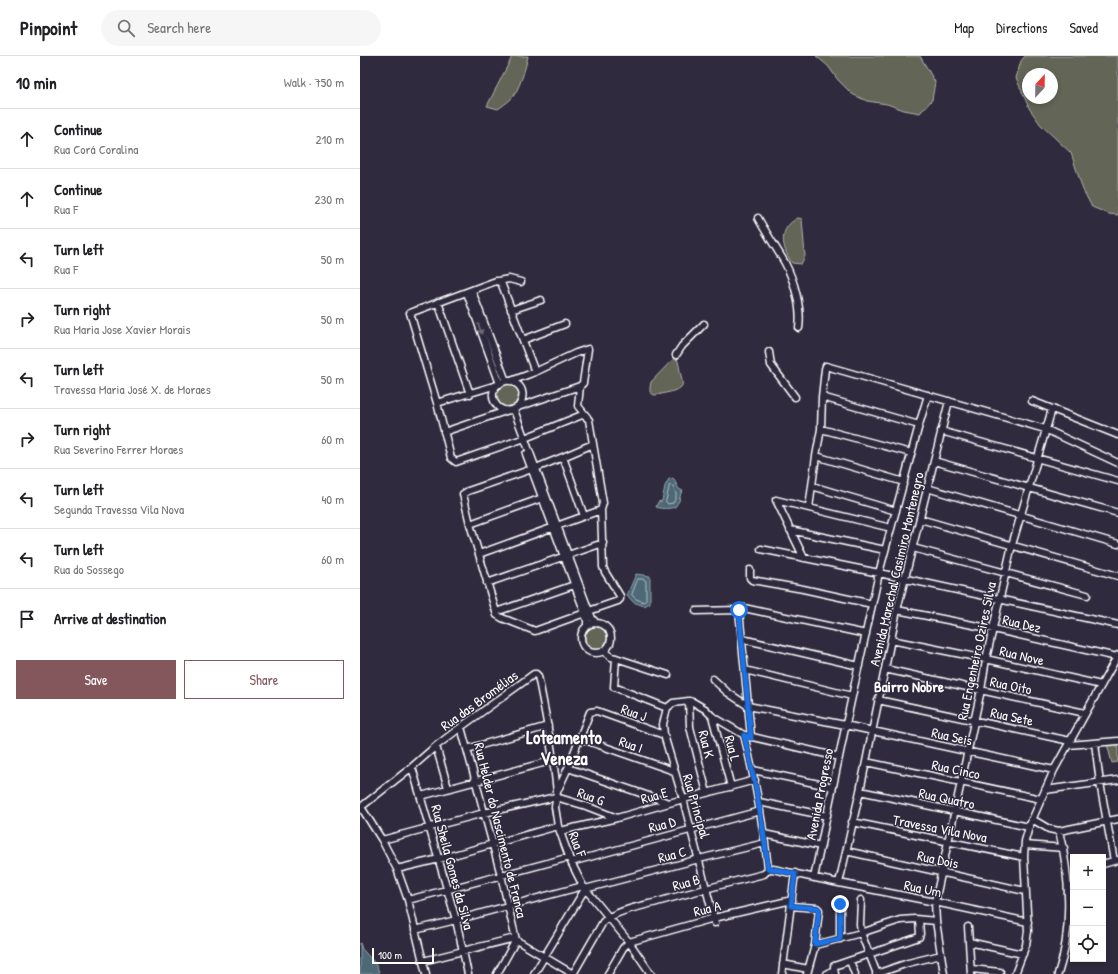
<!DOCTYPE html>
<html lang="en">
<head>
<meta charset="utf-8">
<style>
	:root { --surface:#fff; --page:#f6f6f6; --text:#202124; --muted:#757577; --line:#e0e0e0; --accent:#84575d }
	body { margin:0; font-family:"Patrick Hand",sans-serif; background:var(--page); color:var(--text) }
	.controls { position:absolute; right:12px; bottom:12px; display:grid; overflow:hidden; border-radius:0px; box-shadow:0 2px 6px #0003 }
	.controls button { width:36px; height:36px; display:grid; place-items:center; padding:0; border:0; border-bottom:1px solid var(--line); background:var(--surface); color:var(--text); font:20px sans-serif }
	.compass { position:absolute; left:662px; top:12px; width:36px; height:36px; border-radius:50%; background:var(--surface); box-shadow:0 2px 6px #0003; rotate:22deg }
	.scale { position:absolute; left:12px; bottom:10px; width:62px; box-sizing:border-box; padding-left:4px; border:2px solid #fff; border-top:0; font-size:11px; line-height:14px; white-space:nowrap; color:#fff; -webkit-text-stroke:3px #2f2a3d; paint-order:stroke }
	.stop { position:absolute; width:12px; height:12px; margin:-9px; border:3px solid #1a73e8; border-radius:50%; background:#fff }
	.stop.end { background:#1a73e8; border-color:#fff; box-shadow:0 1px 4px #0008 }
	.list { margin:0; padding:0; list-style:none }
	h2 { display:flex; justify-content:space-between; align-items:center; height:52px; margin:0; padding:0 16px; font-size:17px }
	h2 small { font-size:13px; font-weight:400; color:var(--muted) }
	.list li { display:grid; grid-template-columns:26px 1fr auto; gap:12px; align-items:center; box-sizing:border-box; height:60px; padding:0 16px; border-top:1px solid var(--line) }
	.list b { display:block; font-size:15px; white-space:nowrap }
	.list p { margin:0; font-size:13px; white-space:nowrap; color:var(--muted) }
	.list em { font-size:13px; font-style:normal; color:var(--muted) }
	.actions { display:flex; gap:8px; padding:12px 16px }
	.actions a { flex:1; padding:9px 0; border:1px solid var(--accent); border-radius:0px; text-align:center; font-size:14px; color:var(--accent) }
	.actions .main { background:var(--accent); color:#fff }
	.icon { flex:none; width:22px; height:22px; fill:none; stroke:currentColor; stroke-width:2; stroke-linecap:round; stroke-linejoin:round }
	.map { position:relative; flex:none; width:758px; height:918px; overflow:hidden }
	header { display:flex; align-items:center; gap:24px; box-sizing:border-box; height:56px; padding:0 20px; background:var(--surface); border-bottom:1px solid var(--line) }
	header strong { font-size:19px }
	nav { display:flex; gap:22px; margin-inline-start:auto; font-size:14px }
	.search { width:280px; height:36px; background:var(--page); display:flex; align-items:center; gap:10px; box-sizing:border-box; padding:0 14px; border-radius:22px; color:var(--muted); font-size:15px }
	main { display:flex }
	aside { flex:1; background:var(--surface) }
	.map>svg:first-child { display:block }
	.green { fill:#646557; stroke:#b2b2ab; fill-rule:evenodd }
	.water { fill:#4e6776; stroke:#95a4ad }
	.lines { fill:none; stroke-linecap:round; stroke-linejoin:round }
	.shore { stroke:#b8c2c8; stroke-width:1 }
	.minor-casing { stroke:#fff; stroke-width:9 }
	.minor { stroke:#2f2a3d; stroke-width:6 }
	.oneway { fill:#6d6a77 }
	.route { stroke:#1a73e8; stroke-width:5 }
	.labels { text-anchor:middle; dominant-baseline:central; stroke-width:3; stroke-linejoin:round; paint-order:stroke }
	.street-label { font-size:14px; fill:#fff; stroke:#2f2a3d }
	.neighbourhood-label { font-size:15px; font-weight:bold; fill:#fff; stroke:#2f2a3d }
	.district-label { font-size:18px; font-weight:bold; fill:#fff; stroke:#2f2a3d }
</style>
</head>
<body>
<header>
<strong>Pinpoint</strong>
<div class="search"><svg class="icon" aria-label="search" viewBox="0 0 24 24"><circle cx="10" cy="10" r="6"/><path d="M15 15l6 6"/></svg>Search here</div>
<nav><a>Map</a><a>Directions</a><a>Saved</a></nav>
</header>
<main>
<aside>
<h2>10 min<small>Walk · 750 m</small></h2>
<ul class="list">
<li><svg class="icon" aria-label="ahead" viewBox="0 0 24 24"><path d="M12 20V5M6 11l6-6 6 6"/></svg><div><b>Continue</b><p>Rua Corá Coralina</p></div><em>210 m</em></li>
<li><svg class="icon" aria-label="ahead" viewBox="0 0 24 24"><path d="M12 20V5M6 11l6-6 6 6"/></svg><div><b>Continue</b><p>Rua F</p></div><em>230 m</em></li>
<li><svg class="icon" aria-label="left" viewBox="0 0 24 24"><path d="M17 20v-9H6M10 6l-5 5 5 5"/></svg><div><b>Turn left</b><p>Rua F</p></div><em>50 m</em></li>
<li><svg class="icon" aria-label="right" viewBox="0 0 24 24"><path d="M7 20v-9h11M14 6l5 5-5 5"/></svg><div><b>Turn right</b><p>Rua Maria Jose Xavier Morais</p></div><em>50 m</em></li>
<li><svg class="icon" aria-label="left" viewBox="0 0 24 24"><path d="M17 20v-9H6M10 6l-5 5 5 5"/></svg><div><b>Turn left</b><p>Travessa Maria José X. de Moraes</p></div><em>50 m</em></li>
<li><svg class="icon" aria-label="right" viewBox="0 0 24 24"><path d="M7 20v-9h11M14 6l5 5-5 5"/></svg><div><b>Turn right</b><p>Rua Severino Ferrer Moraes</p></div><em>60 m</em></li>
<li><svg class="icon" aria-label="left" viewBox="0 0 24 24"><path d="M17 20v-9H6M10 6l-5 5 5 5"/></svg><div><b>Turn left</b><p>Segunda Travessa Vila Nova</p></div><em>40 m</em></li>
<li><svg class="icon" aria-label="left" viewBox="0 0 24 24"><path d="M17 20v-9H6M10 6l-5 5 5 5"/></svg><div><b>Turn left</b><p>Rua do Sossego</p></div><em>60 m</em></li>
<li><svg class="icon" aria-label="arrive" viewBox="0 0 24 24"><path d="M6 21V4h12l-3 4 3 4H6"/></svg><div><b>Arrive at destination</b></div></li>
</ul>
<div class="actions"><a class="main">Save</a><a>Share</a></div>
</aside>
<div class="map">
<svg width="758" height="918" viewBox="0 0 758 918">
	<rect width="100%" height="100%" fill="#2f2a3d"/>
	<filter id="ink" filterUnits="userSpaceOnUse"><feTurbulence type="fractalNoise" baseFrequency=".025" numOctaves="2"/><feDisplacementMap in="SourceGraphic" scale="8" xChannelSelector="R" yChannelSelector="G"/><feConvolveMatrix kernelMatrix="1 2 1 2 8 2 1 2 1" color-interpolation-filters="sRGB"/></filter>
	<g filter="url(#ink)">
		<path class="green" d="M151,0h17c-2,11 -9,35 -17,43 -4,4 -9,7 -13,10l-11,-3 24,-47z
			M456,0h104l15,26 -3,18 -12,13 -16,-3 -17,-6 -20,-3 -15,-7 -14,-14 -10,-14z
			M665,0h93v159l-9,-1 -17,-7 -9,-17 -12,-37 -30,-28 -12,-17 -13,-30 5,-17zM668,18h24v24h-24z
			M438,162l4,1 3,37 -4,8 -9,-1c-11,-16 -14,-35 6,-45z
			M314,302l3,1c2,4 2,8 3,12 3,15 6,16 -10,21 -6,1 -10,3 -16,3l-4,-3v-5l1,-5z
			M136 340a12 12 0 1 1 24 0a12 12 0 1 1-24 0Z
			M224 582a12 12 0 1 1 24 0a12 12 0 1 1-24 0Z
			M758,687v19l-6,1 -5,-19z"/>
		<path class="water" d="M313,422l6,11 4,2 -2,2 -2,8 -4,6c-6,2 -13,2 -19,0l2,-5 4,-1 3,-15 4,-7z
			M276,518l14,2v27l-6,3 -11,-4 -6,-7z
			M0,887l2,6 12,13 5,9 -2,3h-17z"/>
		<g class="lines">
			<path class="shore" d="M310,429l3,1c3,7 5,9 0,17l-5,1 -2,-2z
				M278,523h6l2,2v19l-2,2 -8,-3 -4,-4z"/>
			<defs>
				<path id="minor" d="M398,162c8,15 18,29 27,45 9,17 17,45 14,65
					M138,225l11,-2 12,3
					M112,235l34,90
					M107,237l33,91
					M78,246l32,92
					M151,254l30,-10
					M163,284l42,-16
					M409,296l2,13 24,32
					M316,299l6,-9 22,-22
					M175,316l-33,-87 -2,-3 -4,-1 -86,32 27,90 14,55 5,4 69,-24 57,-23 3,1 4,4 14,83 -2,7 2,57 2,5 15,24v3l-2,2 -29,10
					M151,325l24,-9 41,-19 12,-4 -5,34 -3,3 -2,20 9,11
					M462,341l97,28 9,-30
					M672,345l86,34
					M77,347l60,-18
					M158,351c6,-8 7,-19 -3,-24 -3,-2 -8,-3 -12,-1 -21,7 -6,39 15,25l62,-21
					M154,354l75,201 3,7 4,5
					M559,369l-40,148 239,52
					M461,373l90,24
					M581,375l177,50
					M84,376l62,-21
					M166,398l59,159 2,8v5
					M456,400l88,26
					M203,401l21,59
					M574,405l184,52
					M176,412l27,-11 30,-13
					M172,413l-64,22 -5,3 7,30 26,88 1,3 5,3 33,13 50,-18
					M452,430l84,25
					M567,432l191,56
					M416,444l115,28
					M416,444l28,58
					M449,452l7,-52 5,-27 1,-32 3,-28 1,-3 219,63 73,34
					M560,463l198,57
					M110,468l75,-27
					M430,474l95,20
					M553,492l174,47
					M401,493l118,24 -35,160 -30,145
					M119,498l122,-44
					M390,514v8l2,2 51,9 69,15
					M127,527l116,-40
					M537,554l96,19 124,28
					M336,555l43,-1
					M136,556l81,-28
					M221 582a15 15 0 1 1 30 0a15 15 0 1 1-30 0Z
					M382,583l117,27
					M531,584l95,19 115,26
					M243,595l8,6 5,1 -2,29 53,21
					M256,602l52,17
					M525,613l200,44
					M385,614l107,26
					M353,623l14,13 21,14 97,19 209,45
					M518,644l192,41
					M329,645l1,26 17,66
					M352,660l19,71
					M101,671l40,148 15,65
					M384,679c11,44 19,88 24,133l71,15 96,19 93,20
					M391,681l-12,-127 5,-2 122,26
					M219,682l95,33
					M735,687l5,40 14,78
					M708,689l50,-4
					M76,690l12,42
					M107,693l81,-23
					M506,706l175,37
					M52,711l44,153 12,54
					M208,712l101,35
					M393,714l80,17
					M685,734l73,-10
					M500,735l169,36
					M61,740l133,-36
					M399,746l68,14
					M672,763l17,10 10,2 59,-12
					M492,766l172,35
					M200,775l57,-13 52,-15 86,-23
					M404,778l57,12
					M22,784l102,-27 72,-16 30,9 31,12
					M665,789l39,3
					M486,795l179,40
					M211,806l189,-51
					M743,808l14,-4
					M37,813l42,-10 119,-33
					M479,827l21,-92 37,-181 52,-209
					M225,833l114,-30 66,-16
					M48,844l162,-43
					M501,844l-1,24 1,9 16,41
					M480,847v36
					M431,850l26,2 2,2 -4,35 -8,29
					M355,867l-32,-124 -19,-64 -1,-11 4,-16 6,-5 16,-2 4,1 12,7 7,7 32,19 95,22
					M608,871l3,47
					M55,874l41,-10 127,-34
					M156,884l57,34
					M609,886l54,12
					M455,889l46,-12 39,-13 15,-1 21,2
					M63,905l92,-23
					M490,905l5,13
					M423,908l25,5
					M611,913l29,3
					M66,918l-18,-74 -11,-31 -15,-29 -21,-33 51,-40 24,-21 25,-19 73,-53h2l2,2c8,39 15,77 19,116
					M137,918l19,-34
					M174,918l51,-85
					M213,918l30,-52c11,-11 39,-16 54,-20 35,-10 71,-19 107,-28l3,-3 1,-3
					M248,918l15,-26 6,-6 85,-24 78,-18
					M291,918l-22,-32 -46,-56 -12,-24 -13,-36 -3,-19 2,-15 11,-24 22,-56 7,-1 67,24
					M422,918l13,-101
					M466,918l8,-4
					M475,918l-1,-7v-1l85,-29 1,-3 -1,-14
					M516,918l32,-11 33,-8
					M584,918l-8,-53 -1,-19 46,-212 5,-31 26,-114 40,-136
					M655,918l11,-29 2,-14 -4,-74 1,-16 4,-14 25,-57 64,-115
					M698,918c15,-43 12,-99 1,-143"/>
			</defs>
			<use href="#minor" class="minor-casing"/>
			<use href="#minor" class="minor"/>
		</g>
		<defs><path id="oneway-solid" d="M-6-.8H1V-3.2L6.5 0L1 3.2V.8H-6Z"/></defs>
		<use class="oneway" href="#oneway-solid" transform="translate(120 273) rotate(70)"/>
	</g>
	<g class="lines" filter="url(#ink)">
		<path class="route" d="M379,554l12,128 -7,-3c11,44 19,88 24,133l27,6 -4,32 26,2 2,1 -4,35 25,-5v-35"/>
	</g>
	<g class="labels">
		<g class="street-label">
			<text transform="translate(536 513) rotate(-77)">Avenida Marechal Casimiro Montenegro</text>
			<text transform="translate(662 567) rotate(13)">Rua Dez</text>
			<text transform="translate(616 595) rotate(-78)">Rua Engenheiro Ozires Silva</text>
			<text transform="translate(662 599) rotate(13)">Rua Nove</text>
			<text transform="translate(651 629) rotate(12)">Rua Oito</text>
			<text transform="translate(119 644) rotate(-36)">Rua das Bromélias</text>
			<text transform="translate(274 656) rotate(20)">Rua J</text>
			<text transform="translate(652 660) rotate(12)">Rua Sete</text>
			<text transform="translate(592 680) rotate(12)">Rua Seis</text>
			<text transform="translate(271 688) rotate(19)">Rua I</text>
			<text transform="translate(347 688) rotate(76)">Rua K</text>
			<text transform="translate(373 692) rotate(75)">Rua L</text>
			<text transform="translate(596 713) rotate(12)">Rua Cinco</text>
			<text transform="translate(459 738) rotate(-79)">Avenida Progresso</text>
			<text transform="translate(294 739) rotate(-16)">Rua E</text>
			<text transform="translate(231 740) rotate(20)">Rua G</text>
			<text transform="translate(587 742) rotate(12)">Rua Quatro</text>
			<text transform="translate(337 750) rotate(74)">Rua Principal</text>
			<text transform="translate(302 768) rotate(-15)">Rua D</text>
			<text transform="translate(580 772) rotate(11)">Travessa Vila Nova</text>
			<text transform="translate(141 774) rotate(76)">Rua Helder do Nascimento de Franca</text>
			<text transform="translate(218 788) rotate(69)">Rua F</text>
			<text transform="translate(312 798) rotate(-15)">Rua C</text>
			<text transform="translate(578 803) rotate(12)">Rua Dois</text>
			<text transform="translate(93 811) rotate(75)">Rua Sheila Gomes da Silva</text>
			<text transform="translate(326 826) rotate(-16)">Rua B</text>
			<text transform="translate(563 832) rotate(12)">Rua Um</text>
			<text transform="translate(347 852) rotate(-14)">Rua A</text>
		</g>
		<g class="neighbourhood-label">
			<text x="549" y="630">Bairro Nobre</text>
		</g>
		<g class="district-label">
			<text x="204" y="681">Loteamento<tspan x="204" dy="21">Veneza</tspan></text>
		</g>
	</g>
</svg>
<div class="controls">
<button>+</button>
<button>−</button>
<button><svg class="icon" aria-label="locate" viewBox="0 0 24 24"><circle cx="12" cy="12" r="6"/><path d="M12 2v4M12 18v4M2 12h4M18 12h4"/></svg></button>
</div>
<svg class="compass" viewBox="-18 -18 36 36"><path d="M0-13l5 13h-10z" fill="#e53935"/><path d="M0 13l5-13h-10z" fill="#757577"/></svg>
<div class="scale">100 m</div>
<div class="stop" style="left:379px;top:554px"></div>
<div class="stop end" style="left:480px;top:848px"></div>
</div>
</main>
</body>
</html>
